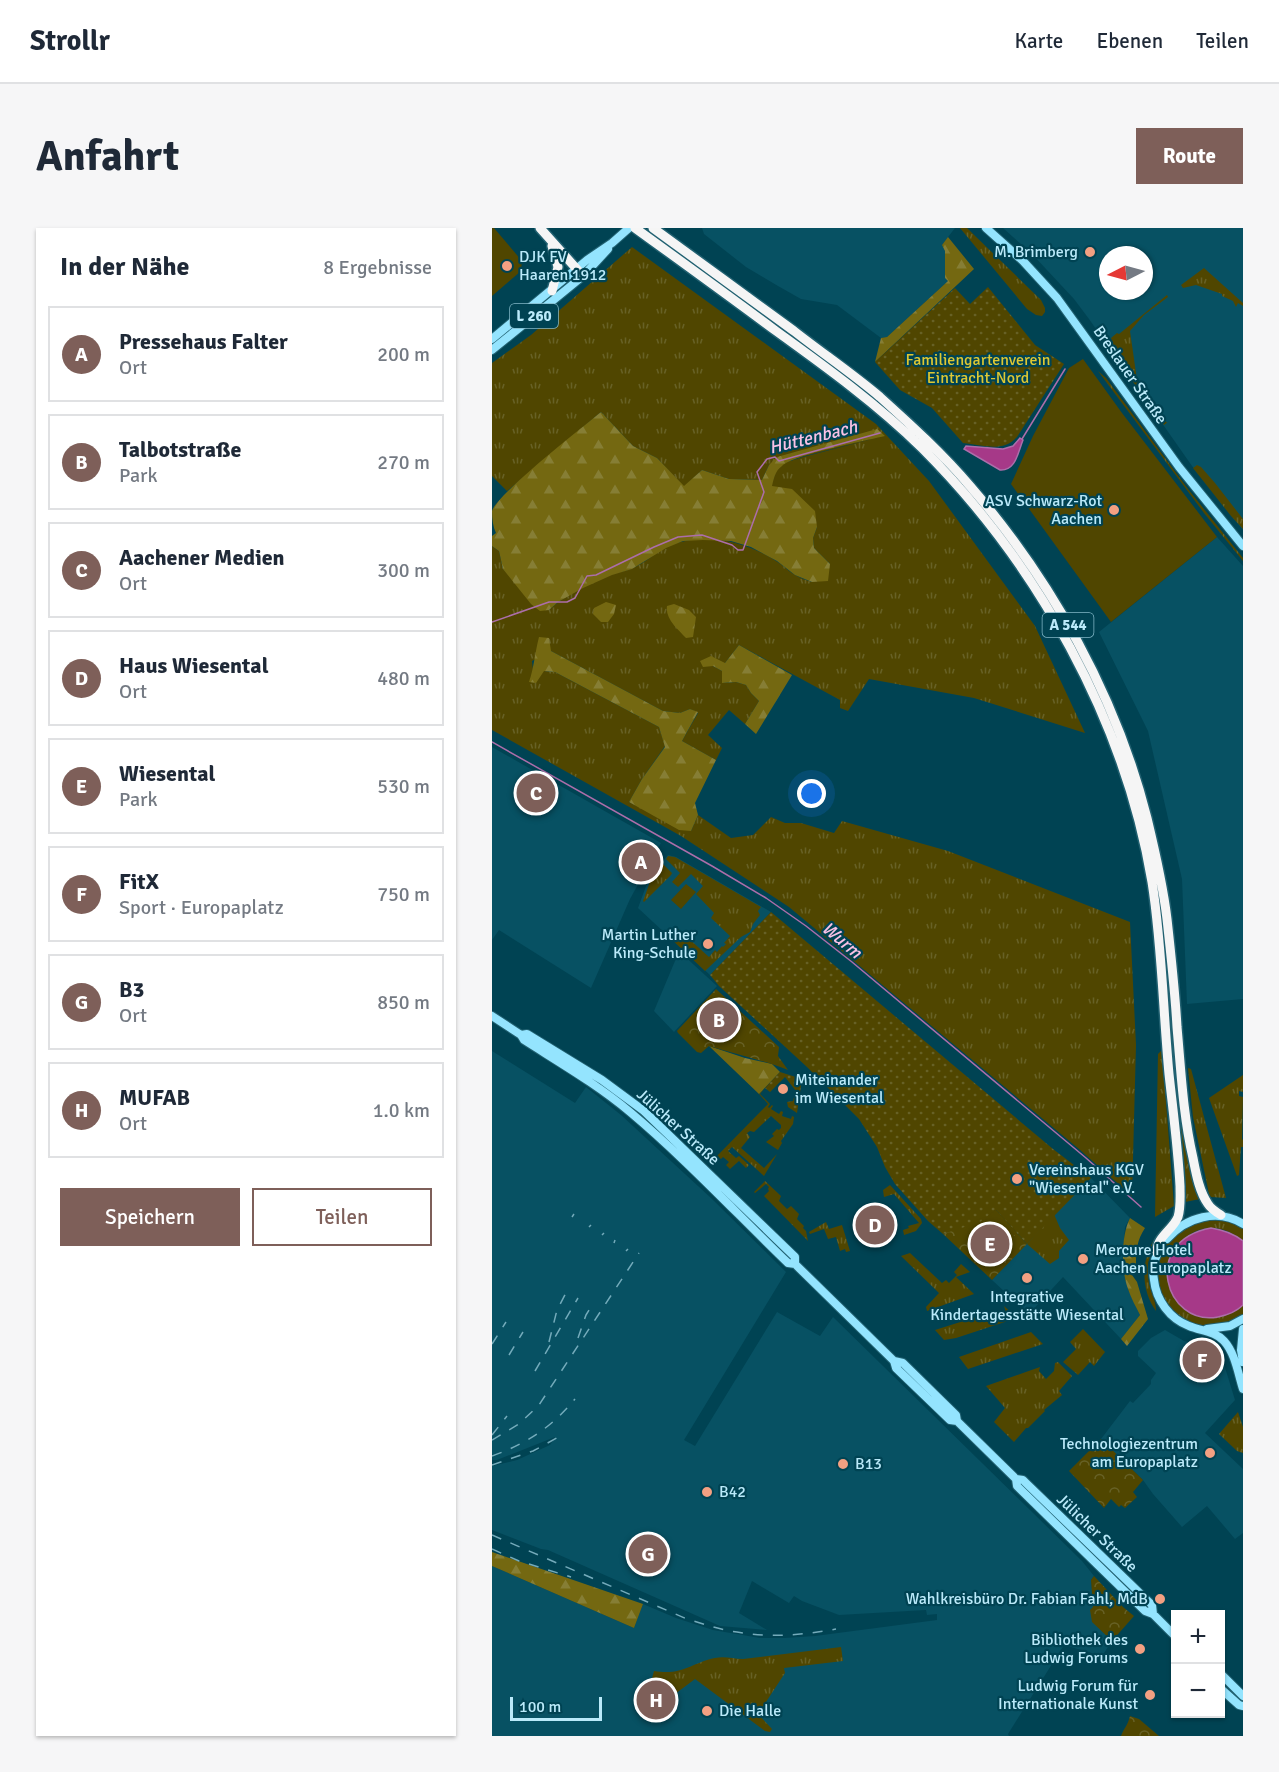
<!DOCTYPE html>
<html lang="de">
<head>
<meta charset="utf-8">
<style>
	:root { --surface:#fff; --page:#f6f6f7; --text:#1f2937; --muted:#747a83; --line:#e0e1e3; --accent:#7e5f59 }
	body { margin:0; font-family:Signika,sans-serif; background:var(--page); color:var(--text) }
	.controls { position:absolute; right:18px; bottom:18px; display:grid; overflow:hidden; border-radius:0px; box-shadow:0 2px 4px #0004 }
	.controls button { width:54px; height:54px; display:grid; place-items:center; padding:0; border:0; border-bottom:2px solid var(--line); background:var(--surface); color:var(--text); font:30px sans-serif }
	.compass { position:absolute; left:607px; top:18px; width:54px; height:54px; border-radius:50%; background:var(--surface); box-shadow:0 2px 4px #0004; rotate:264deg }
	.scale { position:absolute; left:18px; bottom:15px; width:92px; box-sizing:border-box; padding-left:6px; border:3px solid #baeafa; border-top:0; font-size:16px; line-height:21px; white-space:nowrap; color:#baeafa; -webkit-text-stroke:4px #004353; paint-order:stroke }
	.you { position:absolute; left:320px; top:566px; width:21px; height:21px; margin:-15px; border:4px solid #fff; border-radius:50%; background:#1a73e8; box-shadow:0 0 0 9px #1a73e833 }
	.badge { display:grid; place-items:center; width:39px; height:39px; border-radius:50%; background:var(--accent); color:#fff; font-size:20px; font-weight:700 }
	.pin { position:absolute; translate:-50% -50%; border:3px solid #fff; box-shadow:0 2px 6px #0006 }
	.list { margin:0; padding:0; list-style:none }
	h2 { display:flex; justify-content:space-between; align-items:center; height:78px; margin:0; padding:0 24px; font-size:26px }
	h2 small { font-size:20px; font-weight:400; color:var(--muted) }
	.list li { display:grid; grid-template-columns:39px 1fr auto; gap:18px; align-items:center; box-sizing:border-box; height:96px; margin:0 12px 12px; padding:0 12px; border:2px solid var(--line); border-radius:0px }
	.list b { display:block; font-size:22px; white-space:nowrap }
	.list p { margin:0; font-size:20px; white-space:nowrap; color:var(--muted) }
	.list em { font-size:20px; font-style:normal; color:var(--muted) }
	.actions { display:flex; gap:12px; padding:18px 24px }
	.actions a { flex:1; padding:14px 0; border:2px solid var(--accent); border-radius:0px; text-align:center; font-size:21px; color:var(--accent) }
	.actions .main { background:var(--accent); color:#fff }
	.map { position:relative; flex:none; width:751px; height:1508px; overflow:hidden; border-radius:0px }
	header { display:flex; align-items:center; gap:36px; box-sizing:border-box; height:84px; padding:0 30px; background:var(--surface); border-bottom:2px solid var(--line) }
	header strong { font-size:28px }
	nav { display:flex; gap:33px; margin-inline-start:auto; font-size:21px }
	.intro { display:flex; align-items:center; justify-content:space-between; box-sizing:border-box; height:144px; padding:0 36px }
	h1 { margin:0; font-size:42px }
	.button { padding:15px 27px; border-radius:0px; background:var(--accent); color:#fff; font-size:21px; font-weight:700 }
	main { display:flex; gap:36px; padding:0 36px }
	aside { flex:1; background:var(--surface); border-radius:0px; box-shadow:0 2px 4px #0004 }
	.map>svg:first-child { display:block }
	.built { fill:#075163; fill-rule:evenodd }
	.grass { fill:url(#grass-tufts) }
	.forest { fill:url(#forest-firs) }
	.park { fill:url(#park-crowns) }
	.garden { fill:url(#garden-dots) }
	.pitch { fill:#504600 }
	.water { fill:#a63988; stroke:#ac6eaa; stroke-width:1.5 }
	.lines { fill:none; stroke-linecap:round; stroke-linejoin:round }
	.stream { stroke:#ac6eaa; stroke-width:1.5 }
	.major-casing { stroke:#216171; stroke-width:10 }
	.highway-casing { stroke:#216171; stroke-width:12 }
	.major { stroke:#94e4fe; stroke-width:8 }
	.highway { stroke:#f5f5f5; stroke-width:9 }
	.rail { stroke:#74abbb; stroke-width:1.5; stroke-dasharray:10 10; stroke-linecap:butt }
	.poi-dot { fill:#f3a082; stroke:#004353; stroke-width:2 }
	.labels { text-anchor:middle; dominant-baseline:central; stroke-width:4.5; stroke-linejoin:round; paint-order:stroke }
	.shield { fill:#004353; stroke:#82b8c8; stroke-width:1.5 }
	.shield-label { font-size:15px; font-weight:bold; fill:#baeafa }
	.poi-label { font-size:16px; fill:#baeafa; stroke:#004353; text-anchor:end }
	.park-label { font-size:16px; fill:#dec833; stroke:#004353 }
	.street-label { font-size:16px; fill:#baeafa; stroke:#004353 }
	.water-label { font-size:18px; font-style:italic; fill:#fac2e6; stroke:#004353 }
</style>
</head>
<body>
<header>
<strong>Strollr</strong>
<nav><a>Karte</a><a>Ebenen</a><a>Teilen</a></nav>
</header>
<div class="intro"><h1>Anfahrt</h1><a class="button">Route</a></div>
<main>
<aside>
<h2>In der Nähe<small>8 Ergebnisse</small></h2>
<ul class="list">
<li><span class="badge">A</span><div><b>Pressehaus Falter</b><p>Ort</p></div><em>200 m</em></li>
<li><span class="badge">B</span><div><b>Talbotstraße</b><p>Park</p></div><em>270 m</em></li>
<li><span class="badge">C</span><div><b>Aachener Medien</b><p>Ort</p></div><em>300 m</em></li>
<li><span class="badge">D</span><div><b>Haus Wiesental</b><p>Ort</p></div><em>480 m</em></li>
<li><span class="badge">E</span><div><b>Wiesental</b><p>Park</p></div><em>530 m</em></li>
<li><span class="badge">F</span><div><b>FitX</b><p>Sport · Europaplatz</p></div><em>750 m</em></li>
<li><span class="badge">G</span><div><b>B3</b><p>Ort</p></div><em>850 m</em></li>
<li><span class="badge">H</span><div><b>MUFAB</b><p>Ort</p></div><em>1.0 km</em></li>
</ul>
<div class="actions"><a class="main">Speichern</a><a>Teilen</a></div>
</aside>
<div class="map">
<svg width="751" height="1508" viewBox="0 0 751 1508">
	<defs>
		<pattern id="grass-tufts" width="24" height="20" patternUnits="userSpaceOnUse" patternTransform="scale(1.5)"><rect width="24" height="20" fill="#504600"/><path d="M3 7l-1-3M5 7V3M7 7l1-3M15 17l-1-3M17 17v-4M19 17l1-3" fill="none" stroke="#676126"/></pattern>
		<pattern id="forest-firs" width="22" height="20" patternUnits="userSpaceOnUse" patternTransform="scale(1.5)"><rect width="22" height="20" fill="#746811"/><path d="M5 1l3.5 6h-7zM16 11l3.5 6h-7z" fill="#867e35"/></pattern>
		<pattern id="park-crowns" width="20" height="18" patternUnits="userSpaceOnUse" patternTransform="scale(1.5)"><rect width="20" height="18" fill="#504600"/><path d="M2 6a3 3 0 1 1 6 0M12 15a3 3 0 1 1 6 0" fill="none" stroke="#676126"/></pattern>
		<pattern id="garden-dots" width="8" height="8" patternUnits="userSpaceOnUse" patternTransform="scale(1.5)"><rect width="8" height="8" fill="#504600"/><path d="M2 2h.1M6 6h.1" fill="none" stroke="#676126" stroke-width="1.8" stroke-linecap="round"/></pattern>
	</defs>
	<rect width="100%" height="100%" fill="#004353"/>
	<path class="built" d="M210,0h253l-13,17 3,6v27l3,3 -61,56 -6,1 -44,-33 -36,-6 -23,-13 -32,-19 -42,-33z
		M511,0h240v302l-51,-64 -103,-147 -15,-20 -42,-45zM616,27h36v36h-36z
		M725,309l26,29v433l-56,5 -5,-125 -34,-148 -49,-99z
		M0,519l169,96 -31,56 -39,89 -92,-58 -7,10z
		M176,627l8,2 95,55 -61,63 -72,-67 11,-30z
		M189,725l36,33 -43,46 -20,-21 21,-50z
		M0,823l83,52 11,-16 35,28 90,83 75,74 -102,168 11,6 82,-134 43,24 13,-19 249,244 12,15 -3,4 3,27 -2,14 20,20 -10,15 -38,-11 -56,89 1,2h-517v-170l142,62 9,-24 33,14 37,12 47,8h24l31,-2 122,-16v-6l-10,1 -1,-5 -87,5 -37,-14 -8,-5 -5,7 -37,-22 -13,32 28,17 -47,-4 -172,-76 -7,-1 -49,-19v-64l25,-6 33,-15 5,-8 -58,23h-5z
		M599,950l39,40 -5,9 -2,26 4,34 13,28 -19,24 -58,-62 -34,37 -37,-34 62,-66z
		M673,1102l19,11 25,6 7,3 7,11 12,39 -30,33 38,36v64l-8,6 -28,-33 -25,21 -29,-33 -10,-14 -42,-41 29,-38 3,2 18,-19v-4l5,-7 -18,-17v-5l13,-13z"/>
	<path class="grass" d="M468,0h7l74,72 4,8v4l-3,4 -6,-1 -9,-6z
		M140,19l244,177 53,57 106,145 50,107 -111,-35 -105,-19 -21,32 -8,-3v-8l-101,-55 -14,18 -12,3 9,5 1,12 13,-1 10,3 5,8 8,8 -14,23 -16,-14 -21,25 14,13 -6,12 -34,-19 16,-28 -8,-4 -10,4 -17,-2 -112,-60 -19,10 1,9 22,2 104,55 6,19 -23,33 -13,23 62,29 7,-16 33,23 22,-3 18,-18 14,6h16l33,10 8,-12 106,30 182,71 6,123 -4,151 -53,-47 -290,-242 -108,-71 -189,-106v-184l7,5 4,18 46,41c17,-16 43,-28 64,-36 6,-2 13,-3 18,-5 13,-5 23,-16 36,-22 35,-16 78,-6 109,14 7,4 12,10 19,14 5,3 11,5 17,7l18,-18 -16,-16 -1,-10 4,-11 -46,-41 5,-15 8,-8 19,-6 81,-21 -115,29 -7,15 -33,-1 -27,-9 -18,17 -27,-29 -24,-12 -32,-34 -94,79 -15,-15v-113l39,-28z
		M712,40l39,35v3l-5,-3 -2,4 -3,-6 -11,-5v-2l-26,-9 -13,3 -2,-3z
		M675,67l1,2 -24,18 -14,16 7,49 30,43 4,-3 -7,5 -19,-25 -24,-37 2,-2 -8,-11 -4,-12 6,-5 2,1z
		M606,143l8,7 82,111 55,69v3l-39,-48z
		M705,237l4,2 14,16 28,36v10l-12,-13 -38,-48z
		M176,628l7,1 86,50 -3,4 2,4 -7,9 -3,8 -9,5 -36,34 -37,-35 8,-9 33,30 6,-7 2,2 5,-6 1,1 3,-3 -2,-1 6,-7 -19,-18 3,-5 -18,-19 7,-8 -12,-12 -13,13 -6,-5 8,-9 -14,-14z
		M171,636l9,9 -1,2 -27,27 -1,-1 8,-22z
		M670,822l12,156 -19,11 3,-163z
		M696,840l3,1 35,129 -15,-1 -2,-3 -16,-77z
		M751,847v17l-4,-1v5l4,1 -1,42 1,1v7h-2l-2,28 -2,1 -28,-78z
		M273,860l-5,6 10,10 -2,3 1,1 3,-3 1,1 -2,3 8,5 2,-3 2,1 -1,4 9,3 1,-3 2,1 -1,7 -12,17 1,2 -4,7 -12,-8 8,-6 -2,-2 5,-5 2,1 2,-2v-3l-10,-9 -17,16 -4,-1 -3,2 3,4 -9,11 23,20 13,-14 -13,22 -32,-29 -4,4 8,7 3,-2 10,9 -3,3 -7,-7 -9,8 -4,-4 3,-3 -6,-5 -2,2 -4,-3 51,-52 -9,-10z
		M687,869l4,32 17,70 -15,3 -7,-104z
		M273,953l16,15 -2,5 8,8 4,-3 8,8 -2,5 7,7 -1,2 3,3 2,10 -44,-45 5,-5 -1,-2 1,-2 -3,-3 -11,9 -1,-1z
		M398,957l31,34 1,4 -6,8 -12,4 -1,-5 6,-2 -1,-2 11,-3 -25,-29 -10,3 -1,-7z
		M562,986l6,14 9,12 -10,11v7l-9,6 -23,-20z
		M683,989c-16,20 -32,39 -26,66 2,10 7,18 7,28 -22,-31 -11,-73 19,-94z
		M724,990l15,4 12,7v12c-32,-27 -68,-9 -76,30l73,37 3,-3v12c-38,21 -82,3 -85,-42l3,-1v-4h-3l3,-16 7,-14 25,-18z
		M334,994l3,7 13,-4 8,26 -4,1 -1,-3 -5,2 -4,-14 -8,2 -4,-10 -14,5 -1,-2z
		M418,1025l32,30 4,-3 3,3 8,-8 -3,-3 7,-8 9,8 -14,5 18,17 -47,17 -1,-4 13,-14 -38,-37z
		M512,1078l13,12 -61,20 -12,2 -9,-10 57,-18 2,5 5,-1 2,5 7,-2z
		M591,1101l22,23 -11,14 -4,-4 -12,13 -15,-13 13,-13 -6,-7z
		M539,1104l12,12 -75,25 -9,-12z
		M566,1134l14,14 -13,15 3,4 -18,15 1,1 -17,17h-2l-12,14 -20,-20 11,-14 -19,-22 54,-19 -1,4 7,8 8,-8 1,-8z
		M746,1184l5,15v26l-6,-2 -18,-17z
		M349,1419l2,14 -59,7 1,5 -27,41 14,15 -2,3 -5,-1 -70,-52 -20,15 -24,-12 3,-11c28,5 37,-8 61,-13 10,-2 18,1 28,1z"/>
	<path class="forest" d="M456,9l26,32 -99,93 6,-24 6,-1 61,-56 -3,-3v-27l-3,-6z
		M109,184l32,34 24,12 27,28 18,-16 27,9 33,1 7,-15 8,-8 100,-28 8,7c-21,5 -90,18 -103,30 -7,5 -8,12 -10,20l20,3 23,22 2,16 -4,11 1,10 16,16 -2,17 -16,1 -17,-7 -18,-14 -26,-14 -20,-6 -28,-1 -20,1 -17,7 -34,21 -20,6 -29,13 -25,14 -9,8 -9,1 -9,-7 -28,-35 -4,-18 -7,-5v-10l4,-3c-3,-6 -4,-14 -4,-22 6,-18 90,-83 109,-99z
		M114,374l10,3 -2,9 -6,8h-7l-8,-8 1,-6z
		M182,376l15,6 7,7 -3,20 -7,1c-8,-9 -21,-19 -19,-32z
		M47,409l10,1 2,13 112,60 17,2 10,-4 8,3 -16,29 34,19 -21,43 3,12 -7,16 -12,-1 -50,-28 13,-23 23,-32 -6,-20 -104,-55 -11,-1 -8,12 -7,-1c5,-14 6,-30 10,-45z
		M247,417l53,30 -36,59 -11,-10 14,-23 -8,-8 -5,-8 -10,-3 -14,1v-12l-9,-5 -10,1 -3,-6 11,-5 14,7z
		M217,818l36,12 27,6 8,8 -21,22z
		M638,990l15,10c-8,12 -9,22 -9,36l-2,2 -2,9 5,7 11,37 -21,27 -6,-7 19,-24c-4,-8 -9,-17 -12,-26 -7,-18 -7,-54 2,-71z
		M0,1324l151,52 -9,24 -142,-62z"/>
	<path class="park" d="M224,761l63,58 -1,9 10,14c-25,-10 -53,-16 -79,-24l-8,7 -4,-1 -19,-19 -1,-2z
		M504,982l31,34 -35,36 -49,-46z
		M609,1211l42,41 -10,12 4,5 -12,11 -4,-3 -2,2 -8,-8 -7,9 -35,-37z
		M602,1348l29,31 11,9 -22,25 -20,-19 -2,-12 3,-3 -2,-27z
		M638,1488l9,3 20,17h-38c3,-8 7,-11 9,-20z"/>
	<path class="garden" d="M496,59l47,58 29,19 -47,73c-14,16 -35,8 -54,6l-31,-35 -32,-18 -25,-28 80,-74 15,16z
		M279,684l282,237 38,29 -64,66 -31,-34 -16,12 -37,12 -15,-13 -33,-37 -10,-17 -8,-20 -18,-28 -52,-52 -88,-81 -9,-11z
		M288,844l22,7 -5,34 -9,-6 -1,-5 6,-1 3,-10 -11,-14 -15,15 -5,-4z"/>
	<path class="pitch" d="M0,0h2l28,33 -1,10 -29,25z
		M591,131l39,54 95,124 -106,85 -100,-138 22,-48 36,-68z
		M194,656l10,8 -15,17 -10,-9z
		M504,982l21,23 -11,9 -21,-24z"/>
	<path class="water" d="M528,210l3,2c-5,12 -7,31 -23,30l-36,-21 2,-3 37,3 10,-3z
		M719,1000c13,2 22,5 32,13v64c-7,7 -15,10 -25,12 -53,10 -78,-76 -7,-89z"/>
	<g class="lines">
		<path class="stream" d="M530,211l43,-70
			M0,394l57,-20h18l8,-4 12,-22 9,-1 58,-28 24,-10 24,-2 30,10 6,5h5l21,-58 -7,-20 10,-13 8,-2 4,4 101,-28
			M0,514l220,124 54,32 40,28 46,36 234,196 55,49"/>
		<defs>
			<path id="major" d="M494,0l37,33 34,37 122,169 64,79
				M0,111l95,-79 25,-17 17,-15
				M0,122l91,-74 25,-27
				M0,788l29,19 3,5c36,23 74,45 106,72 56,47 106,101 158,151l7,1 99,97 2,7 54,52 7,1
				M29,807l6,-1 75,46 42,31 151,146v7
				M675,1011c19,-22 51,-31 76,-15
				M669,1021c-7,8 -9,20 -7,31 2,20 16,39 35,46 12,5 26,5 35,15 11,12 14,32 19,48
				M715,1101l23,-3 13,-7
				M751,1101l-2,21 2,12
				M402,1133l9,2 53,52 1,6 59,58 1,7 3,3 125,122 8,3 23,23
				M524,1251l7,1 3,3 123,119 3,3 1,9
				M728,1445l23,23
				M728,1460l19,17 4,1"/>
			<path id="highway" d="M48,0l43,48
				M143,0c47,34 94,68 141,103 50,36 101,73 146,117 115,115 203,272 230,434 10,63 11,128 17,192 4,37 9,74 11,112 0,10 1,21 -2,31 -6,14 -22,20 -21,36
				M161,0c47,34 94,69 141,103 28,22 59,43 86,66 31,28 63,57 90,89 82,95 146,210 177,332 8,33 16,67 20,101 4,36 8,72 10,108 4,44 6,88 16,131 3,15 6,33 15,46 3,5 8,8 13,11
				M60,63l6,-24 -6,-21"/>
		</defs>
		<use href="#major" class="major-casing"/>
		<use href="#highway" class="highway-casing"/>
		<use href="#major" class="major"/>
		<use href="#highway" class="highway"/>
		<path class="rail" d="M80,989l2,-3
			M97,999l2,-2
			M110,1007l2,-2
			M122,1015l1,-3
			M134,1023l2,-2
			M86,1110l8,-23 5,-8
			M57,1114l8,-32 10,-19
			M0,1116l14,-22
			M17,1127l14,-23
			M43,1143l43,-73
			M0,1207l15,-19
			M0,1212l27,-16 20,-19 100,-152
			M0,1228c34,-12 60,-29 83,-57
			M0,1237l41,-14 31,-17
			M0,1307l195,84c17,5 33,11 50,13 33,6 66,3 99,-3
			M0,1321l27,12 52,16"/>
	</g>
	<g class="poi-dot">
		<circle cx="598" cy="24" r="6"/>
		<circle cx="15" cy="38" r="6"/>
		<circle cx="622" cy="282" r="6"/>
		<circle cx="216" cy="716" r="6"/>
		<circle cx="291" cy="861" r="6"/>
		<circle cx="525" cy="951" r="6"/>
		<circle cx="591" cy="1031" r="6"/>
		<circle cx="535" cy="1050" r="6"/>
		<circle cx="718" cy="1225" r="6"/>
		<circle cx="351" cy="1236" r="6"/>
		<circle cx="215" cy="1264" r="6"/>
		<circle cx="668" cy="1371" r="6"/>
		<circle cx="648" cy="1421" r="6"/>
		<circle cx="658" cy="1467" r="6"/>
		<circle cx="215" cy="1483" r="6"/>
	</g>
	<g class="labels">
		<g class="shield">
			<rect x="18" y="76" width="48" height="24" rx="4.5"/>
			<rect x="550.5" y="385" width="51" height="24" rx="4.5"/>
		</g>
		<g class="shield-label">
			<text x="42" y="88">L 260</text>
			<text x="576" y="397">A 544</text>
		</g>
		<g class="poi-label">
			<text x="586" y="24">M. Brimberg</text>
			<text x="27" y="29" text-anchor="start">DJK FV<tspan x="27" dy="18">Haaren 1912</tspan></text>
			<text x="610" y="273">ASV Schwarz-Rot<tspan x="610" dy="18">Aachen</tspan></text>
			<text x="204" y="707">Martin Luther<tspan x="204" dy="18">King-Schule</tspan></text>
			<text x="303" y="852" text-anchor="start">Miteinander<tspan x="303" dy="18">im Wiesental</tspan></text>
			<text x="537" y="942" text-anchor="start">Vereinshaus KGV<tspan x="537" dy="18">"Wiesental" e.V.</tspan></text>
			<text x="603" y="1022" text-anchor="start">Mercure Hotel<tspan x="603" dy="18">Aachen Europaplatz</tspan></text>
			<text x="535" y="1069" text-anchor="middle">Integrative<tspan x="535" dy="18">Kindertagesstätte Wiesental</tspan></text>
			<text x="706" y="1216">Technologiezentrum<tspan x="706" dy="18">am Europaplatz</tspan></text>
			<text x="363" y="1236" text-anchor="start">B13</text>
			<text x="227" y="1264" text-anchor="start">B42</text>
			<text x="656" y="1371">Wahlkreisbüro Dr. Fabian Fahl, MdB</text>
			<text x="636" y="1412">Bibliothek des<tspan x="636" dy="18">Ludwig Forums</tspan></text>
			<text x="646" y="1458">Ludwig Forum für<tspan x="646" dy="18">Internationale Kunst</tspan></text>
			<text x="227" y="1483" text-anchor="start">Die Halle</text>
		</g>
		<g class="park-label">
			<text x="486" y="132">Familiengartenverein<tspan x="486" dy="18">Eintracht-Nord</tspan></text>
		</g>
		<g class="street-label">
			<text transform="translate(638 147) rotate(55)">Breslauer Straße</text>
			<text transform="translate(186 899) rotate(42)">Jülicher Straße</text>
			<text transform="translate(605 1305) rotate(44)">Jülicher Straße</text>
		</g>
		<g class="water-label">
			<text transform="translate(321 209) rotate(-14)">Hüttenbach</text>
			<text transform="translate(350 712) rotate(40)">Wurm</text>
		</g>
	</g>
</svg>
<div class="controls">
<button>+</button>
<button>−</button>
</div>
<svg class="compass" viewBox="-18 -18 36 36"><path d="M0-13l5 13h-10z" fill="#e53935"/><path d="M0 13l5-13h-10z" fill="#747a83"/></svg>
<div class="scale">100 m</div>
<div class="you"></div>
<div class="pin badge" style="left:149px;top:634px">A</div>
<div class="pin badge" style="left:227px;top:792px">B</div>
<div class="pin badge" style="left:44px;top:565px">C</div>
<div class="pin badge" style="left:383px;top:997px">D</div>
<div class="pin badge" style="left:498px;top:1016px">E</div>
<div class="pin badge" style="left:710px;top:1132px">F</div>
<div class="pin badge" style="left:156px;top:1326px">G</div>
<div class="pin badge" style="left:164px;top:1472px">H</div>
</div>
</main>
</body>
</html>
